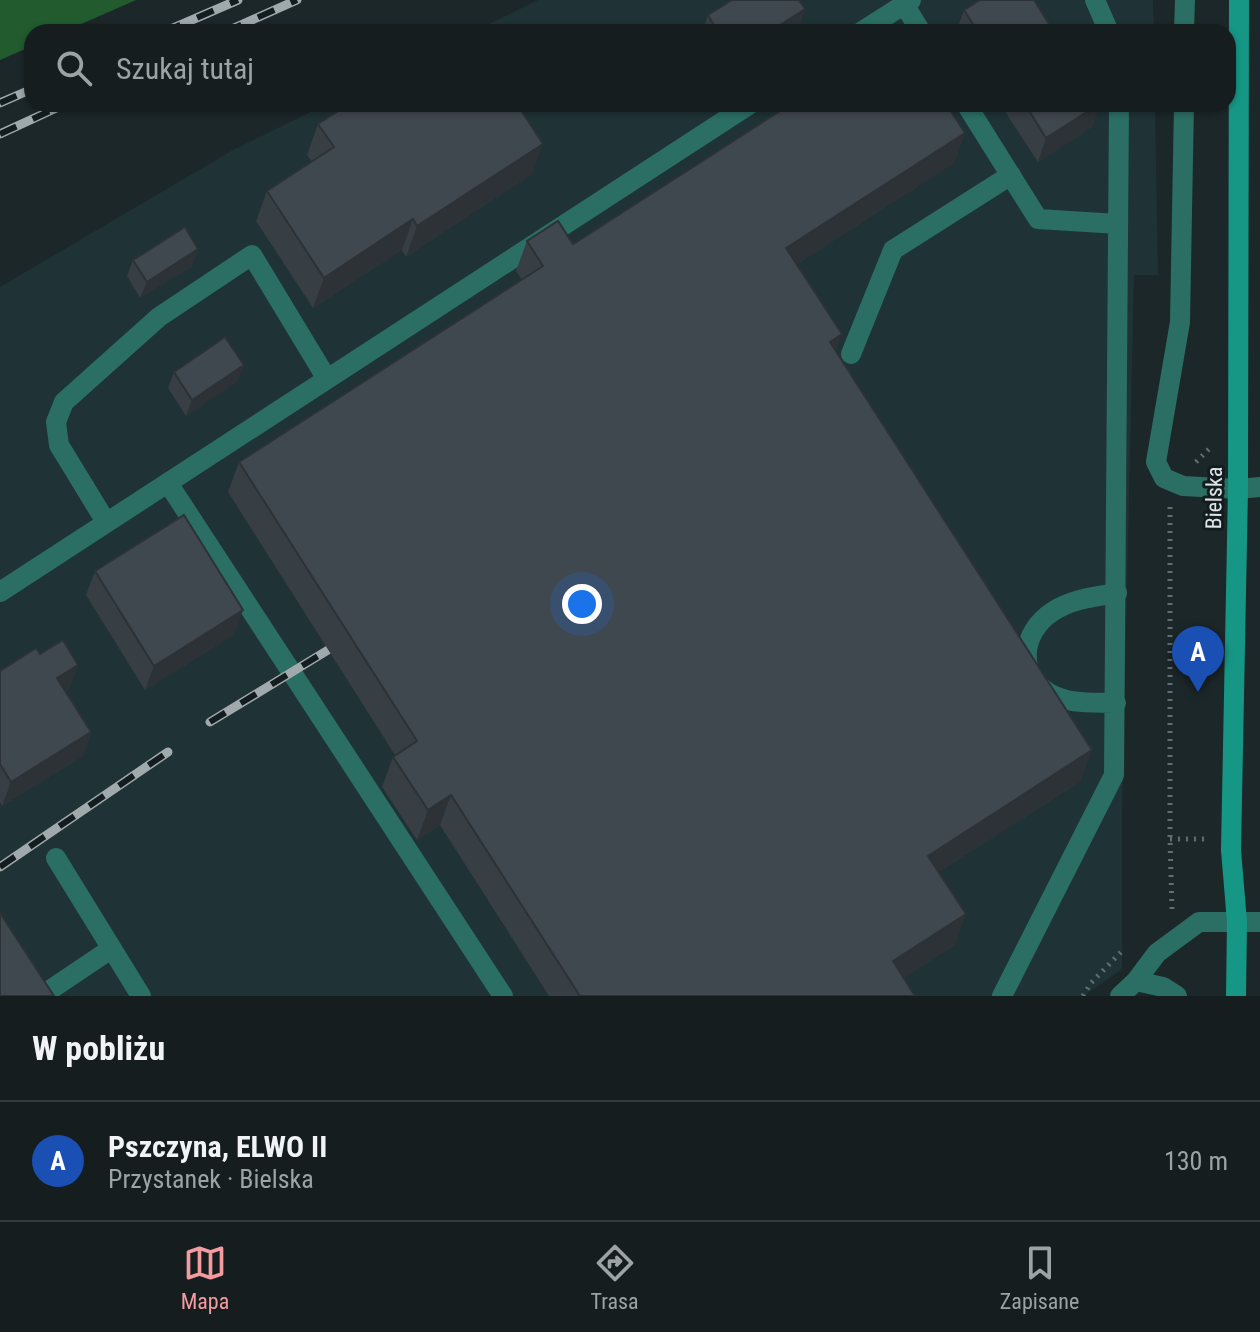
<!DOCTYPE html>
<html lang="pl">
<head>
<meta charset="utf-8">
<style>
	:root { --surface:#151d1f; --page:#1e2628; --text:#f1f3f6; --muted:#9da2a4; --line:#343b3d; --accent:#f49b9f }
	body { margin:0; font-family:"Roboto Condensed",sans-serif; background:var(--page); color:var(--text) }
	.you { position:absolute; left:582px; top:604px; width:28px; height:28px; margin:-20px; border:6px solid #fff; border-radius:50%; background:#1a73e8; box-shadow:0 0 0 12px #1a73e833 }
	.badge { display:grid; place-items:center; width:52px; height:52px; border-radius:50%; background:var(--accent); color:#fff; font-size:26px; font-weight:700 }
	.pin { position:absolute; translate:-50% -66px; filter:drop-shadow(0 2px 4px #0008) }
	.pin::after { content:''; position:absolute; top:42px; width:28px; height:24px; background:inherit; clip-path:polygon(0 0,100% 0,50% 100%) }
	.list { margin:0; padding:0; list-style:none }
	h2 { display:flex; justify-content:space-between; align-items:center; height:104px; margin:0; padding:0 32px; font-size:34px }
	h2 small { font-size:26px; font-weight:400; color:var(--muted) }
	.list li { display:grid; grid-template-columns:52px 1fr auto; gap:24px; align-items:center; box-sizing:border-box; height:120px; padding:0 32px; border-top:2px solid var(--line) }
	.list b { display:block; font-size:30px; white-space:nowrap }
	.list p { margin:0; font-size:26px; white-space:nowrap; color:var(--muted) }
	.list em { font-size:26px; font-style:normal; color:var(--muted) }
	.icon { flex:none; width:44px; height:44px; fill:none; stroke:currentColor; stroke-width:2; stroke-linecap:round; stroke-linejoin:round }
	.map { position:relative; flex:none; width:1260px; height:996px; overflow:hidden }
	.search { position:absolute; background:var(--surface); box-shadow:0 2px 6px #0004; left:24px; right:24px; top:24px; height:88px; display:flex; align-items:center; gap:20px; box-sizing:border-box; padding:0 28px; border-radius:24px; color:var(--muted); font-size:30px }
	.sheet { height:224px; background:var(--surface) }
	nav { display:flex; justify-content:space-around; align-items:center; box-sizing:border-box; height:112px; border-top:2px solid var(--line); background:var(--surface); font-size:22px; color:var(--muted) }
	nav a { display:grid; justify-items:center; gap:4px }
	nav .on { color:var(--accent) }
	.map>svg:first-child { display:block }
	.built { fill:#1f3236 }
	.forest { fill:#225b2e }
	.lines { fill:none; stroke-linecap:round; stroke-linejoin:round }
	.path { stroke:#646d6f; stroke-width:5; stroke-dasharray:2 6; stroke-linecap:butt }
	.lane { stroke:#2b6e63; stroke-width:20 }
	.street { stroke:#2b6e63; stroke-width:20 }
	.secondary { stroke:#169786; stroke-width:20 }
	.rail-casing { stroke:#a0a9ab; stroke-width:9 }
	.rail { stroke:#131d20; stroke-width:6; stroke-dasharray:18; stroke-linecap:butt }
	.wall { fill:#373e44 }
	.shaded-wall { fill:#2d3237 }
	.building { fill:#40484f; stroke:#2d3237; stroke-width:2 }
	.labels { text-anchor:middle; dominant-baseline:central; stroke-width:6; stroke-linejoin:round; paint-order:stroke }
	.street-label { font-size:22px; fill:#dee5e7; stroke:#131d20 }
</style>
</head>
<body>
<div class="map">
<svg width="1260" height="996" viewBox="0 0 1260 996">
	<rect width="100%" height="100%" fill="#1c2729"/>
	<path class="built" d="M538,0h615l1,32h-681z
		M327,104h828l3,171h-24l-12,537v157l-38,27h-1084v-709l233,-137z"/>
	<path class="forest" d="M0,0h136l-73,32h-31v14l-32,14z"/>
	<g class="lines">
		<path class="path" d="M1196,462l16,-16
			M1170,507v332l2,70
			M1170,839h37
			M1083,996l8,-13 32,-33"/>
		<path class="lane" d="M1095,0l14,32
			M904,4l17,28
			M861,32l50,-32
			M966,104l72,115 80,5
			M851,354l42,-104 118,-75
			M168,483l335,513
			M1238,489l22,-2
			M106,522l-47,-77 -3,-23 8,-20 95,-85 93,-62 75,124
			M0,592l750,-488
			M1116,703c-21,-1 -47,2 -67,-10 -33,-20 -27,-61 3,-81 19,-13 42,-15 65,-19
			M56,858l85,138
			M41,996l70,-47
			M1002,996l112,-221 5,-671
			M1120,996l16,-15
			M1177,996l-14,-9 -27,-6 21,-28 42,-31h61"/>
		<path class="street" d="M1184,32l1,-32
			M1184,104l-4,218 -24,140 8,16 19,8 55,3"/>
		<path class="secondary" d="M1236,996l1,-74 -6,-72 7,-361 1,-489"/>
		<defs>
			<path id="rail" d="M164,32l74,-32
				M225,32l72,-32
				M0,103l32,-14
				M0,134l65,-30
				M210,722l118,-72
				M0,867l168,-115"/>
		</defs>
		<use href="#rail" class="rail-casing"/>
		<use href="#rail" class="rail"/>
	</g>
	<path class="wall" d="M805,9l-6,17 -10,6h-87l6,-17z
		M964,10l90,22h-98z
		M1000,104h100l-8,23 -54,35z
		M318,124l214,50 -126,83 -4,-7 -89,58 -57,-87 11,-30 45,-29 -5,-7z
		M965,133l-11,30 -157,101 39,87 245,430 -142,91 16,73 -52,33 12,18h-366l-109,-171 -23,15 -35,-53 11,-30 2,-2 -167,-263 11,-30 283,-182 -6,-9 11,-30 46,3z
		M198,249l-6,17 -52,32 -13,-22 6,-16z
		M174,372l64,9 -52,35 -18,-28z
		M95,571l140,63 -90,56 -59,-95z
		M40,654l38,11 -9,24 -3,2 25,41 -8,24 -81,50 -2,-4v-131z"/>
	<path class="shaded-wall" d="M805,9l-6,17 -10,6h-20z
		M1100,104l-8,23 -54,35 8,-24z
		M965,133l-11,30 -179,115 11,-30z
		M543,144l-11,30 -126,83 11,-31z
		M413,219l-11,31 -89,58 11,-30z
		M198,249l-6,17 -52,32 7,-16z
		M842,334l-11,30 -1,-22z
		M244,365l-6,16 -52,35 6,-16z
		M243,610l-8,24 -90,56 9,-24z
		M78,665l-9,24 -21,13 9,-24z
		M91,732l-8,24 -81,50 9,-24z
		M1092,750l-11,31 -164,105 11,-30z
		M451,795l-11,30 -23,15 11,-30z
		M966,914l-11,31 -73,47 11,-31z"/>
	<path class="building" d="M732,0h67l6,9 -36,23h-51l-10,-17z
		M980,0h54l20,32h-76l-14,-22z
		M466,27l4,5h-12z
		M349,104h168l26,40 -126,82 -4,-7 -89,59 -57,-87 67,-44 -16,-23z
		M791,104h155l19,29 -179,115 56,86 -12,8 262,408 -164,106 38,58 -73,47 22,35h-335l-129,-201 -23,15 -35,-53 24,-16 -178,-279 304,-196 -16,-25 31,-20 15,23z
		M1025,104h74l-53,34z
		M185,227l13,22 -51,33 -14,-22z
		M225,337l19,28 -52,35 -18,-28z
		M184,515l59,95 -89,56 -59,-95z
		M63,640l15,25 -21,13 34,54 -80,50 -11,-18v-93l36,-23 4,6z
		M0,913l54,83h-54z"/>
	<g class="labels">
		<g class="street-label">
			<text transform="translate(1214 498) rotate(-89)">Bielska</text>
		</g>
	</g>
</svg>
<div class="you"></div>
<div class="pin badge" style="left:1198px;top:692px;background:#1a4fb4">A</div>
<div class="search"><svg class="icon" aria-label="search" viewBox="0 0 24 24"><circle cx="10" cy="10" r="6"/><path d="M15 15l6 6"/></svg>Szukaj tutaj</div>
</div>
<section class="sheet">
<h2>W pobliżu<small></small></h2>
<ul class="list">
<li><span class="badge" style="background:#1a4fb4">A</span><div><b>Pszczyna, ELWO II</b><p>Przystanek · Bielska</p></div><em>130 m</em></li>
</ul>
</section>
<nav>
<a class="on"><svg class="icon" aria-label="map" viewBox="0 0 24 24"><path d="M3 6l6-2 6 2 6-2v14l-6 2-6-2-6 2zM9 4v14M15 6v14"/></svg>Mapa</a>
<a><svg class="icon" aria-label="directions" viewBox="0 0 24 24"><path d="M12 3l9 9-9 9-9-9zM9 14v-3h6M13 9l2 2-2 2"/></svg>Trasa</a>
<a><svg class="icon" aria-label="saved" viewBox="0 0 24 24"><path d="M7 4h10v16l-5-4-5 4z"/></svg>Zapisane</a>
</nav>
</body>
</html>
